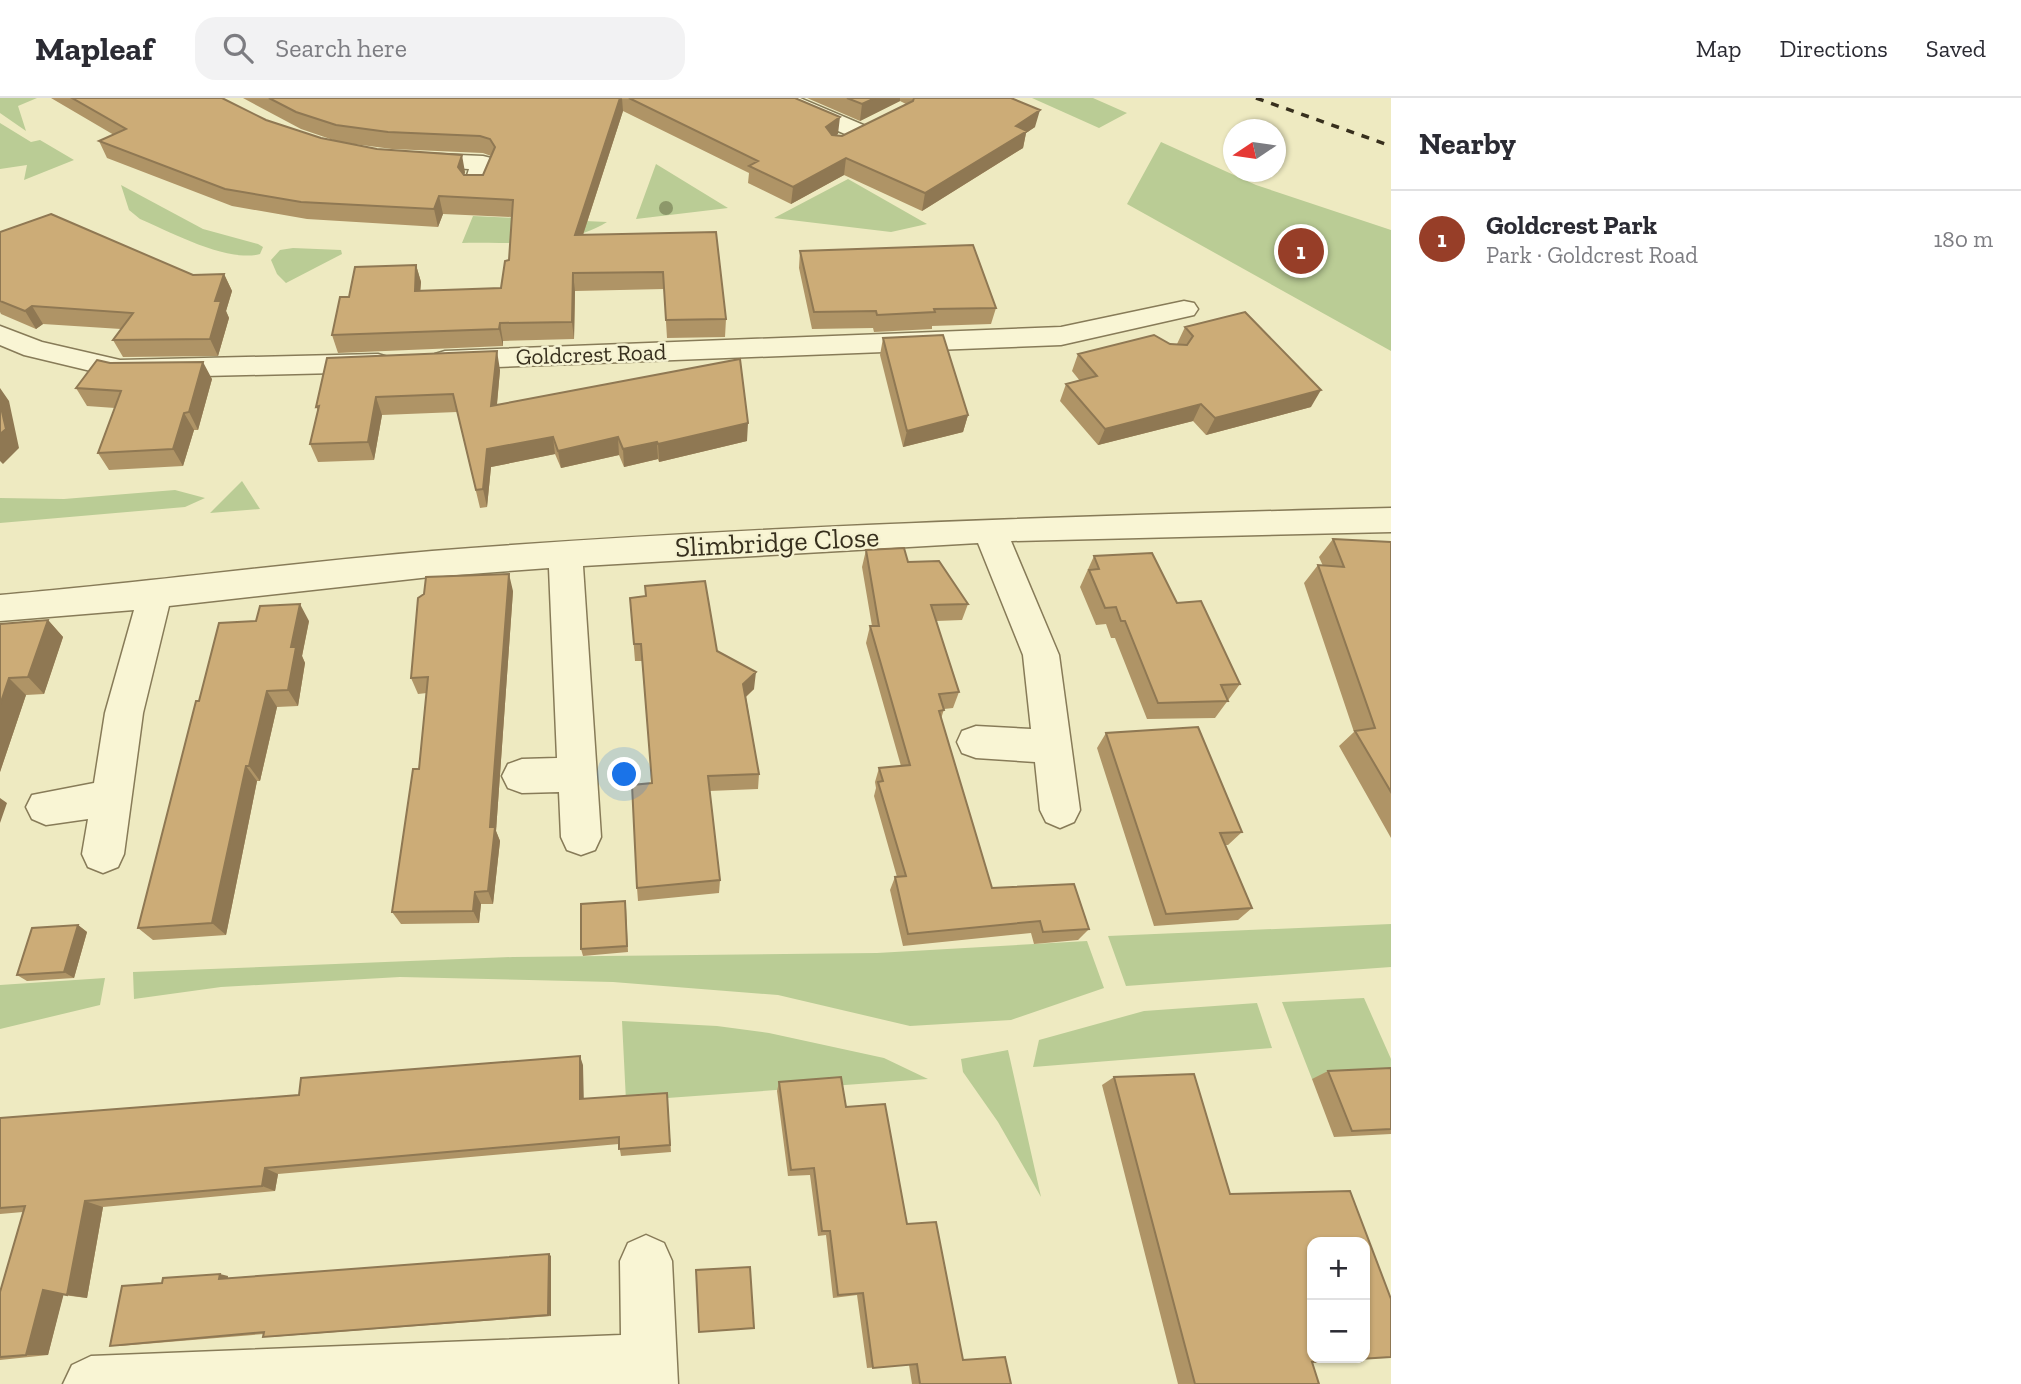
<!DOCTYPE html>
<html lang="en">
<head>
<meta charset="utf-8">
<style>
	:root { --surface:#fff; --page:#f2f2f3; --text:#2b2b33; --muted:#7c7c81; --line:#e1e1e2; --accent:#973e28 }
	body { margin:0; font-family:"Zilla Slab",serif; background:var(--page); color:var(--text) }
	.controls { position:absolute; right:21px; bottom:21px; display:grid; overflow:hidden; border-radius:14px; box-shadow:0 2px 5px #0004 }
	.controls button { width:63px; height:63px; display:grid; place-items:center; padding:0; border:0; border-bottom:2px solid var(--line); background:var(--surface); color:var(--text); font:35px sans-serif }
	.compass { position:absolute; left:1223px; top:21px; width:63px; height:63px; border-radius:50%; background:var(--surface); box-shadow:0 2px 5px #0004; rotate:257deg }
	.you { position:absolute; left:625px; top:677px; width:24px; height:24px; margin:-18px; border:5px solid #fff; border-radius:50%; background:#1a73e8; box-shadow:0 0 0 10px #1a73e833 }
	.badge { display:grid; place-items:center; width:46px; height:46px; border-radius:50%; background:var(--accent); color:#fff; font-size:23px; font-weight:700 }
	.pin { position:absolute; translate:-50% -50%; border:4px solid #fff; box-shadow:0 2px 7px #0006 }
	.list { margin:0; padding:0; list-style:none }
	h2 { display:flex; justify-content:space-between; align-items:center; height:91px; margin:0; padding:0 28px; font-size:30px }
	h2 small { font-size:23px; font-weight:400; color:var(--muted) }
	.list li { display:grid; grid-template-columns:46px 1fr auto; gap:21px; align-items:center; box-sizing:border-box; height:98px; padding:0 28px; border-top:2px solid var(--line) }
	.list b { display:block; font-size:26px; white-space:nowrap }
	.list p { margin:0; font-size:23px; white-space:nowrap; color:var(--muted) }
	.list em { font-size:23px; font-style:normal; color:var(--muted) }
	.icon { flex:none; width:38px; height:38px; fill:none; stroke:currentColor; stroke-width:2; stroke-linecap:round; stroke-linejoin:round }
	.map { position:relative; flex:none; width:1391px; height:1286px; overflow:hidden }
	header { display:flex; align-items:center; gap:42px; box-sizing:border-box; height:98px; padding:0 35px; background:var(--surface); border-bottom:2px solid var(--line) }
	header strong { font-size:33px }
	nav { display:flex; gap:38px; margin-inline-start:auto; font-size:24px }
	.search { width:490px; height:63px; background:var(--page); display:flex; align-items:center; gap:18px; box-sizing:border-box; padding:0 24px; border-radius:21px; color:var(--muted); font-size:26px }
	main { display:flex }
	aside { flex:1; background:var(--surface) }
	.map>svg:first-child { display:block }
	.green { fill:#bacc95 }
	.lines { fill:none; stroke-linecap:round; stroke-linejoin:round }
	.street-casing { stroke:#877b58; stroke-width:3 }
	.street { fill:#f9f5d4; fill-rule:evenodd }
	.rail { stroke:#372f1d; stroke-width:3.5; stroke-dasharray:8 8; stroke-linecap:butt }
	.tree { fill:#8d986a }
	.wall { fill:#af9466; fill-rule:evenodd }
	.shaded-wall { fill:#8f7853 }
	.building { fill:#ccac77; stroke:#8f7853; stroke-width:2; fill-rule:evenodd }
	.labels { text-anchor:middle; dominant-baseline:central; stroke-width:5; stroke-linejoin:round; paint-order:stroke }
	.far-street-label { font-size:23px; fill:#372f1d; stroke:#f5f2d1 }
	.street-label { font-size:28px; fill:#372f1d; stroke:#f5f2d1 }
</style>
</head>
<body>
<header>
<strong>Mapleaf</strong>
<div class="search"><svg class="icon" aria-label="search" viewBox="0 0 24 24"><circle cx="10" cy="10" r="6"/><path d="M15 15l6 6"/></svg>Search here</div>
<nav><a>Map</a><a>Directions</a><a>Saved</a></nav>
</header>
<main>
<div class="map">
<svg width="1391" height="1286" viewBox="0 0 1391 1286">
	<rect width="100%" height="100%" fill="#eeeac1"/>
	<path class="green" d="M0,0h37l-19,8 8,25 -26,-18z
		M1032,0h61l34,15 -28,15z
		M0,25l31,19 9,-2 34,20 -50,20 3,-15 -27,4z
		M1161,44l95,43 135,45v121l-264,-147z
		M656,66l72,44 -92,11z
		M848,81l79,45 -36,8 -117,-14z
		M121,87l82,44 55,15 5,3 -3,7c-32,9 -90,-22 -120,-35l-11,-9z
		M473,118l134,6c-42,26 -98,20 -145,21z
		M293,150l48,2 1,4 -56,29 -9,-9 -6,-14 9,-10z
		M242,383l18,28 -50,4z
		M175,392l30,8 -20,9 -185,16v-25l64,1z
		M1391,826v43l-265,19 -18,-50z
		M1087,843l17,47 -93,32 -101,6 -132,-31 -165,-13 -213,-5 -179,10 -87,12 -1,-27 380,-15 364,-4z
		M105,880l-5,27 -100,24v-44z
		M1364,900l27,61v16l-79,4 -30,-77z
		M1257,905l15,45 -239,19 6,-27 105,-29z
		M622,923l95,5 52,7 115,25 44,21 -302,22z
		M1008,952l33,147 -43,-75 -35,-50 -2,-13z"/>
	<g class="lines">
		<defs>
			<path id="street" d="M770,0h30l68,29 3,5 -3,5h-16l-79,-34z
				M410,55l73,3 8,2 4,5 -10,27h-18l-3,-5 5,-16 -67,-4 -4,-5 4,-5z
				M1184,203l10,2 4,6 -4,6 -133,30 -616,24 -10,-3 -4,-6 4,-6 10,-3 616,-24z
				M0,228l42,16 78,18 258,-6 10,3 4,6 -4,6 -10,3 -258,6 -96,-23 -24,-10z
				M1391,410v24l-380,9 48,114 21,155 -6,12 -14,6 -14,-6 -6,-12 -5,-48 -59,-4 -14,-5 -5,-11 5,-11 14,-5 55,3 -8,-74 -45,-112 -395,23 18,271 -6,13 -14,5 -14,-5 -6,-13 -2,-45 -37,1 -14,-5 -6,-12 6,-12 14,-5 35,-1 -8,-190 -119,9 -261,29 -26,107 -19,141 -6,13 -15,6 -15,-6 -6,-13 6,-35 -42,6 -14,-6 -6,-12 6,-12 62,-12 11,-70 29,-103 -134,11v-26c144,-12 288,-32 432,-44 319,-25 639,-35 959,-43z
				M646,1137l18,8 8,18 6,123h-615l9,-19 19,-9 530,-21 -1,-74 8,-18z"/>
		</defs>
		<use href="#street" class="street-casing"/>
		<use href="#street" class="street"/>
		<path class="rail" d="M1256,0l135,48"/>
	</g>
	<circle class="tree" cx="666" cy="110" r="7"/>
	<path class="wall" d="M51,0h171l44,22 55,18 18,4 -38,-13 -58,-31h552l43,36 -3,1 7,1 64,-32 -6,-3 -40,20 -53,-23h204l24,29 -9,6 -3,15 -101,63 -78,-36 -53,29 -43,-21 1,-10 -126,-62 -40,124 133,-3 10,87 -1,18 -58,1 -3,-49 -89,2 -1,48 -71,2v5l-165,7 -6,-18 17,-38 67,-32 5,17 -1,9 81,-3 8,-28 3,-43 -69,-3 -5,13 -131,-8 -75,-13 -125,-48 -8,-17 15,-6zM346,45l46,6 91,4 8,3 -8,19h-19l1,-3z
		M0,134l193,43 31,-1 8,17 -6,20 3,7 -11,38 -95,1 -10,-17 8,-11 -78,-5 -7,5 -35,-15 -1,-2z
		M800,153l196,57 -5,16 -59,2v3l-58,3 -1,-4 -61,1 -13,-61z
		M1185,229l126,80 -105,28 -13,-14 -95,24 -38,-44 6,-17 14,-3 -8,-10 6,-17 99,-10z
		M883,240l85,77 -5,17 -60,15 -23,-92z
		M110,265l102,16 -14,51h-4l-11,36 -74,4 -11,-17 17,-45 -28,-2 -11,-18z
		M500,272l-3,35 250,36 -88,21 -1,-3 -34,8 -5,-12 -58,13 -6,-14 -64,13 -4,40 -7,1 -23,-96 -75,3 -8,45 -56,2 -8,-18 8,-33 -2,-4z
		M1333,441l58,3v296l-52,-92 15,-14 -50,-149 14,-18 5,1 -4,-9z
		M866,452l42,12 60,42 -6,16 -26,1 23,71 -6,16 -9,1 -3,10 51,169 97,41 -11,11 -44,4 -3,-11 -128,13 -13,-56 5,-13h2l-23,-81 2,-8 -1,-6 4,-14 22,-2 -35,-123 4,-17h2l-10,-59z
		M1094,458l83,47 63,81 -25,34 -68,1 -32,-81h-4l-5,-14 -10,1 -16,-38z
		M513,493l-17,240 4,10 -7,63h-12l-2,19 -78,1 -9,-12 27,-143 8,-76 -9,1 -7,-16z
		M630,500l87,53 37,38 -8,8 13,77 -1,15 -49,2 11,89 -1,13 -81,8 -1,-13 15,-105 -10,-122h-7z
		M48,522l15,17 -19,57 -18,1 -26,77v-148z
		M309,523l-7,35 3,7 -7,43 -21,1 -17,74h-3l-31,154 -73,5 -15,-12 61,-227z
		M1106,635l136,99 -14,13h-3l27,63 -14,12 -84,6 -57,-178z
		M626,809l2,45 -45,4 -2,-7z
		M78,827l9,7 -13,46 -47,3 -10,-6z
		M583,967v34l84,-6 4,59 -50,4 -2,-12 -341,30 -3,17 -172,16 -16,91 -24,-3 -15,60 -48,5v-68l23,-80 -23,2v-96l299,-23z
		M1391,970v66l-57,3 -22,-58 16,-8z
		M1114,979l116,117 82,168 7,22h-141l-76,-299z
		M779,984l67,25 61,117 56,135 48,25h-99l-3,-19 -42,3 -10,-73 -24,3 -7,-63 -8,1 -8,-61 -22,1 -11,-85z
		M551,1158v60l-280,21h-8l1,-3 -144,12h-10l52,-63 66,-7v2z"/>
	<path class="shaded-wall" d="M620,0h2l1,13 -46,142 -2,-18z
		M875,0h25v3l-40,20 2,-17z
		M1040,12l-5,17 -9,6 -3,15 -101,63 3,-18 91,-67z
		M840,19l-2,17 -14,10 2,-17z
		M462,57l3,17 -3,12 -4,-17z
		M846,60l-2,17 -53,29 2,-17z
		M439,98l4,18 -5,13 -4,-18z
		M416,167l5,17 -2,26 -4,-17z
		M573,175l2,18 -1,48 -2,-17z
		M224,176l8,17 -6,20 3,7 -11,38 -8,-17 5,-38z
		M32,208l11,18 -7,5 -11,-18z
		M500,225l3,18v5l-4,-17z
		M497,253l3,19 -5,54 -4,-18z
		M203,264l9,17 -14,51 -9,-18z
		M0,290l9,13 10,47 -16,16 -3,-3z
		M1321,292l-10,17 -105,28 9,-17z
		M376,299l6,18 -8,45 -6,-18z
		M1201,306l-8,17 -95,24 7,-16z
		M184,315l10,17 -11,36 -10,-17z
		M968,317l-5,17 -60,15 4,-16z
		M748,325l-1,18 -88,21 -1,-18z
		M553,339l2,17 -64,13 -4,40 -4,-18 4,-40z
		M618,339l1,18 -58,13 -3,-17z
		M657,344l1,17 -34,8 -1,-18z
		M509,476l4,17 -17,240 4,10 -7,63 -5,-13 2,-64z
		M300,506l9,17 -7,35 3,7 -7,43 -10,-16 3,-43z
		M48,522l15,17 -19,57 -16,-17z
		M756,574l-2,17 -12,11 1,-16z
		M9,580l17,17 -26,77v-67z
		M267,593l10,16 -17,74 -11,-15z
		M246,668l11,15 -31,154 -14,-12z
		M0,700l7,5 -7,20z
		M475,794l6,12 -2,19 -6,-12z
		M78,827l9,7 -13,46 -10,-6z
		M580,958l3,9 1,42 -4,-8z
		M265,1070l13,6 -3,17 -13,-5z
		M85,1103l18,6 -16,91 -20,-3z
		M549,1156l2,2v60l-3,-1z
		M220,1176l8,2 -1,4 -8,-1z
		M43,1192l21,3 -16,62h-22z"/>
	<path class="building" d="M72,0h150l44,22 55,18 56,11 85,6 -4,12 6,8h19l12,-28 -5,-8 -10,-3 -92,-4 -52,-7 -40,-13 -27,-14h351l-45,137 141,-3 10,87 -60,1 -3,-48 -90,1 -1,49 -72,1 -1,6 -167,6 8,-38h9l6,-30 61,-2 -1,26 86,-3 4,-27 4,-1 4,-60 -74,-4 -5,13 -133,-7 -76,-13 -126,-48 27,-12z
		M629,0h166l45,19 -14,10 6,8 10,1 71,-35 1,-3h97l29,12 -24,16 11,5 -102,62 -79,-35 -53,29 -44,-21 9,-5z
		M847,0h28l-13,6z
		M51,116l142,61 31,-1 -9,27h6l-11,38 -97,1 20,-27 -101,-7 -7,5 -25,-10v-69z
		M973,147l23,63 -62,1 1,3 -58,3 -1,-4 -62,1 -14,-61z
		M1245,214l76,78 -106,28 -14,-14 -96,25 -39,-45 31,-8 -19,-22 76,-19 16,9 17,1 6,-9 -8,-9z
		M943,237l25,80 -61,16 -24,-93z
		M497,253l-6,55 249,-47 8,64 -90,21 -1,-2 -34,7 -5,-12 -60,14 -5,-14 -66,12 -4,40 -7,1 -23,-96 -77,3 -8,45 -58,2 9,-38 -3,1 11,-49z
		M97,262l13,3 93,-1 -14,50 -5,1 -11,36 -75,4 23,-62 -45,-3z
		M0,305l6,26 -6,5z
		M1333,441l58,3v250l-36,-61 20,-3 -57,-163 26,2z
		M904,450l4,14 31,-1 29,43 -37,1 28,87 -20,2 5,16 -5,1 53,177 82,-4 15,45 -46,3 -3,-11 -132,13 -13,-57 11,-1 -28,-94 5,-1 -4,-13 31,-3 -40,-139h9l-13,-76z
		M1152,455l25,50 24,-2 39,83 -19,1 7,16 -70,2 -33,-82h-4l-5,-14 -11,1 -16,-38 10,-1 -5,-13z
		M509,476l-19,253h5l-7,64 -13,1 -2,19 -81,1 21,-143h6l9,-92 -17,1 7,-80 6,-4 2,-17z
		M705,483l12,70 39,21 -13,12 16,90 -51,2 12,104 -83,8 -5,-103 20,-2 -11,-139h-7l-4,-46 16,-2 -1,-10z
		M300,506l-9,43h5l-8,43 -21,1 -18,75h-3l-34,157 -74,5 58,-227h3l20,-78 37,-2 4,-15z
		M48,522l-20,57 -19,1 -9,27v-81z
		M1198,629l44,105 -22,1 32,75 -86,6 -60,-181z
		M625,803l2,45 -46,3v-45z
		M78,827l-14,47 -47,3 15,-47z
		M580,958v43l87,-6 3,52 -51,4v-12l-354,31 -3,18 -177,15 -18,94 -24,-5 -17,65 -26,2v-65l25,-86 -25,2v-90l299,-23 2,-17z
		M1391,970v61l-39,2 -24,-60z
		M1194,976l36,120 120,-3 41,108v58l-79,5 7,22h-124l-81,-307zM1312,1144h53v116h-53z
		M841,979l5,30 39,-3 22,120 29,-2 27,138 42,-3 6,27h-91l-3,-20 -44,4 -10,-75 -25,2 -8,-64h-8l-8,-63 -23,2 -12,-88z
		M549,1156l-1,61 -285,22 1,-5 -154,14 12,-60 40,-3 1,-5 57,-4 -1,5z
		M750,1169l4,61 -55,4 -3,-62z"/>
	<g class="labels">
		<g class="far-street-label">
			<text transform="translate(591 256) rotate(-2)">Goldcrest Road</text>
		</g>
		<g class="street-label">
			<text transform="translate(777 444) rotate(-3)">Slimbridge Close</text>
		</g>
	</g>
</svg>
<div class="controls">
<button>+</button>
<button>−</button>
</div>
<svg class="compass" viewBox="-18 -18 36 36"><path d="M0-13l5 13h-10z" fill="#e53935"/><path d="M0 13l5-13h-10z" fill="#7c7c81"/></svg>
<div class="you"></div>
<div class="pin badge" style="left:1301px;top:153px">1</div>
</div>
<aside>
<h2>Nearby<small></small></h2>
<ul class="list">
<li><span class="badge">1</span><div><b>Goldcrest Park</b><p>Park · Goldcrest Road</p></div><em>180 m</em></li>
</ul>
</aside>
</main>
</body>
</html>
